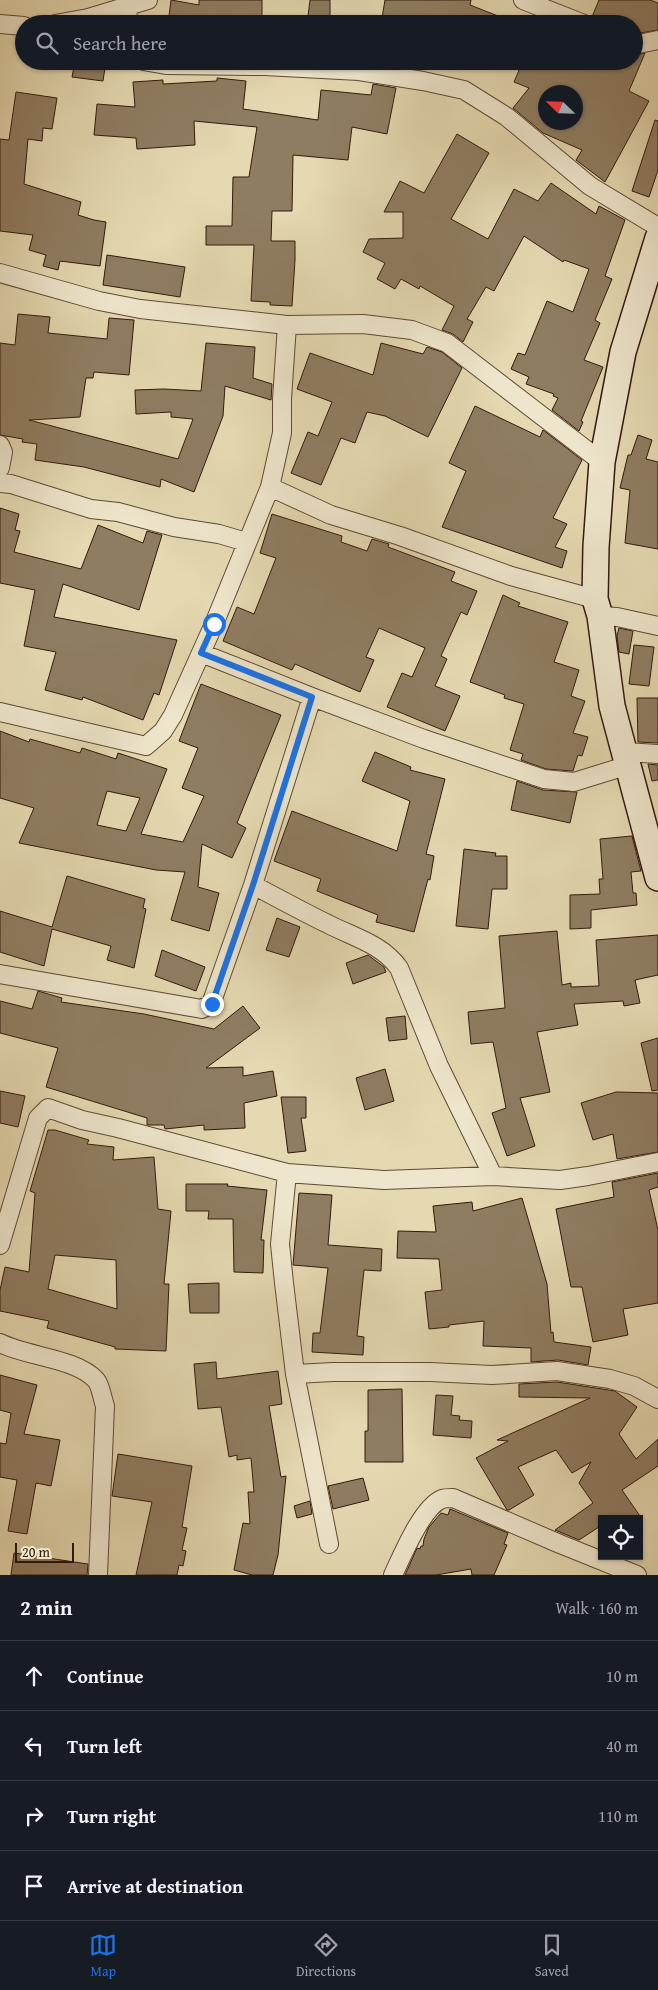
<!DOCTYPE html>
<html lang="en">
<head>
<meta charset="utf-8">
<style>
	:root { --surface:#171b24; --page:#20242c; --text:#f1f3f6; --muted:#9ea1a6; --line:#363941; --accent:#1a73e8 }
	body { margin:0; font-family:"Gentium Book Plus",serif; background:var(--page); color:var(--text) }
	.controls { position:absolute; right:15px; bottom:15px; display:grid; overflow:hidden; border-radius:0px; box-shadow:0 1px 4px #0004 }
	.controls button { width:45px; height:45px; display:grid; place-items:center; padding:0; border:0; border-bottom:1px solid var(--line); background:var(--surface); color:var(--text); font:25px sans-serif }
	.compass { position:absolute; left:538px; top:85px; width:45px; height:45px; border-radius:50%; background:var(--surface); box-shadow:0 1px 4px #0004; rotate:293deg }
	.scale { position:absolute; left:15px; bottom:12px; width:59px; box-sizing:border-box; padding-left:5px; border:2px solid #321a0c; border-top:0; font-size:14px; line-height:18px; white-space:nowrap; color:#321a0c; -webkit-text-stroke:4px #eee6cc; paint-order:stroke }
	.stop { position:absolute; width:15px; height:15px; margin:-11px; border:4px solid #1a73e8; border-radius:50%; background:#fff }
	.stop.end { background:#1a73e8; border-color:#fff; box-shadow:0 1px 5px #0008 }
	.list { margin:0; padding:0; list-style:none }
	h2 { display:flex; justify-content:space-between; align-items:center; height:65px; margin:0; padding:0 20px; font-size:21px }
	h2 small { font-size:16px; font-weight:400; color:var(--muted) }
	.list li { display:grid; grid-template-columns:32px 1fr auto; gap:15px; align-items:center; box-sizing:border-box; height:70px; padding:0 20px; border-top:1px solid var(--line) }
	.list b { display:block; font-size:19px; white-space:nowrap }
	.list em { font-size:16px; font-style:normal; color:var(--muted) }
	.icon { flex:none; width:28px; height:28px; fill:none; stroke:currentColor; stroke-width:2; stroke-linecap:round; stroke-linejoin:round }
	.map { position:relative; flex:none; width:658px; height:1575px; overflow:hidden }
	.search { position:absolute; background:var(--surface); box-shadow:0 1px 4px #0004; left:15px; right:15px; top:15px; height:55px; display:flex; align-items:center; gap:12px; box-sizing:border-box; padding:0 18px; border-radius:28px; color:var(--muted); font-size:19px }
	.sheet { height:345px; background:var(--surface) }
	nav { display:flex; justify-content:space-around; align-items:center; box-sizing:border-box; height:70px; border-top:1px solid var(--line); background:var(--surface); font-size:14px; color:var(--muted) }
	nav a { display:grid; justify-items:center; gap:2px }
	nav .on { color:var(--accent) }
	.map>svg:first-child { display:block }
	.building { fill:#8f7d62; stroke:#321a0c; fill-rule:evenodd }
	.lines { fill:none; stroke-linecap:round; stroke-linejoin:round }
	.street-casing { stroke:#5f4a35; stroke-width:20 }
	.secondary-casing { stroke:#321a0c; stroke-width:28 }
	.street { stroke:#eee6cc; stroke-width:18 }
	.secondary { stroke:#eee6cc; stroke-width:25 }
	.route { stroke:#1a73e8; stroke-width:6 }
</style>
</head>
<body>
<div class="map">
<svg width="658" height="1575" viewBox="0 0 658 1575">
	<rect width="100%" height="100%" fill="#e5d9b1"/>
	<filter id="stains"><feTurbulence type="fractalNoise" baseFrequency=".004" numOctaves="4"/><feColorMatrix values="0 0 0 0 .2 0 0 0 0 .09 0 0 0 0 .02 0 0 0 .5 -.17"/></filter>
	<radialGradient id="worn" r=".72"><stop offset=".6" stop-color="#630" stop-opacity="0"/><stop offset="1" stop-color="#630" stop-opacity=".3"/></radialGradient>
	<path class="building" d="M171,0l28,5v-5h63v24h-94z
		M310,0h20v24h-23z
		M385,0h86l-1,5 46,18 -135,1z
		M599,0h51l8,3v27l-24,4v-10h-40l-2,-7z
		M645,53l-16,38 20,10 -44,81 -29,-22 6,-10 -39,-17 -30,-25 16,-20 -15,-6 9,-21h111v-6zM546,92h30v30h-30z
		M75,61h31l-3,20 -31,-4z
		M217,78l29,3 -3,28 75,11 3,-30 50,5 2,-11 23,4 -9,46 -35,-7 -4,33 -55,-5 -1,56h-20l-1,30h24v19l-3,46 -22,-1v-3l-19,-1 3,-56h-48v-19h26l1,-49h16l8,-50 -63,-6 1,24 -58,4 -1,-11 -42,-3 3,-31 38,3 -2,-25 30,-2v4l54,-3z
		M16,92l41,6 -5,31 -9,-1 -1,13 -14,-2 -4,45 57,18 -3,13 16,5 12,2 -6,44 -40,-5 -2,9 -15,-4 3,-11 -17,-5 4,-15 -33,-4v-92l9,1z
		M655,120l3,1v49l-9,27 -17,-6z
		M457,134l32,19 -38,66 37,20 26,-50 24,12 13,-18 45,31 3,-8 26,14 -20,56 7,3 -17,41 5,3 -16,37 19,7 -22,54 2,1 -4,9 -27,-21 6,-12 -5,-2 1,-2 -28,-10 3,-7 -18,-8 7,-16 7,2 22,-54 26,11 16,-43 -25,-9 -1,2 -39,-26 -30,55 -8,-4 -19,32 6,3 -10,20 -10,-8 -11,-4 12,-24 -34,-20 -1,3 -18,-10 -6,10 -18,-10 8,-16 -22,-11 6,-13 34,-1v-26h-19l16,-31 24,12z
		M107,255l78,12 -5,30 -77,-12z
		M18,314l32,3 -2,16 59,6 2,-21 25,2 -5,55 -35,-3 -1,6h-7l-6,39 -51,3 149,39 15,-40 -22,-2v-5l-35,2 -1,-24 29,-1 37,2 5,-48 49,4 -2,31 19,6 -1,16 -46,-14 -2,30 -29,76 -33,-13 -1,8 -76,-20 -49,-7 2,-16 -15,-2 1,-3 -23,-4v-92l15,2z
		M381,343l42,11 4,-7 15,5 20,16 -34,69 -43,-21 -18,-4 -12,31 -14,-5 -20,47 -30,-12 17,-41 10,4 14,-34 -35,-13 13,-36 63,22z
		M475,406l65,31 3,-7 39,30 -29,58 14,6 -12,23 12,4 -5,17 -120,-41 24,-56 -17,-8z
		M638,435l14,5 -6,19 12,3v87l-33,-6 5,-53 -10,-2 8,-33h3z
		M0,508l19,6 -4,16 5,1 -6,21 67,17 17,-44 45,18 4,-12 15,4 -23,75 -76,-26 -9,33 123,23 -18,55 -5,-2 -11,27 -60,-23 -1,3 -37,-10 11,-38 -32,-6 11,-56 -35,-7z
		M272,514l70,22 -1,6 26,9 5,-12 17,5 -1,3 67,25 -4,9 26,10 -10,24 -6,-3 -20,44 6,3 -12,27 25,10 -15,35 -58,-24 15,-34 10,4 13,-29 -46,-20 -13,29 8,3 -14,32 -65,-28 -3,6 -69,-29 14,-34 17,7 22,-56 -16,-5z
		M503,595l17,8 -2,3 50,16 -14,40 25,8 -8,26 14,5 -12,32 15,4 -6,19 -4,-1 -5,16 -27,-2 -25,-9 2,-6 -13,-4 14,-46 -20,-6 1,-3 -35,-13z
		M619,628l14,3 -4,23 -10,-2 -2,-16z
		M634,645l20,2 -5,39 -20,-2z
		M201,684l80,31 -44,108 9,5 -14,30 -30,-14 -4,43 21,6 -10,38 -38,-11 14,-48 -29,-2 -137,-27 15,-35 -34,-10v-67l29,11 1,-3 50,14 2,-5 34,11 2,-6 49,16 -26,65 42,8 21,-46 -22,-8 16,-40 -19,-7zM107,791l33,7 -14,33 -29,-6z
		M637,698h21v45l-20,-1z
		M375,752l36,15 -1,3 35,9 -19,75 8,2 -4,24 -2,-1 -14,53 -38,-10 2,-7 -61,-24 4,-12 -47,-18 18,-50 105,40 13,-50 -48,-20z
		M648,764l10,1v15l-6,1z
		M517,781l26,9 34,2 -7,31 -59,-13z
		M632,836l9,35 -10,1 2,21h3l1,12 -46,5v18l-21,1v-34l30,-1 -1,-15h4l-3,-40z
		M464,849l32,4 -1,3h12v33h-15l-4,40 -32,-3z
		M67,876l78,23 -2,9 3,1 -12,59 -27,-8 4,-14 -59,-17 -8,37 -44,-14v-41l52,16z
		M277,918l23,9 -11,30 -23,-7z
		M557,931l5,54 9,-2v4l28,-1 -3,-46 62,-5v40l-23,5 5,23 -16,3 -1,-5 -49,3 4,21 -41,7 13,60 -30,6 15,48 -28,10 -15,-43 14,-5 -13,-66 -22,2 -3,-32 37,-4 -6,-72z
		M162,950l43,17 -9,24 -41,-15z
		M368,955l16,12 2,5 -33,12 -7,-21z
		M38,991l24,7 -1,4 83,12 70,15 29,-23 17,22 -54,40 37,-1v9l30,-5 4,25 -33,7 1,25 -41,2v-5l-39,4 -1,-4h-17v-7l-101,-31 12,-39 -58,-15v-32l32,8z
		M405,1016l2,23 -18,2 -3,-23z
		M658,1038v52l-6,1 -11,-48z
		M385,1069l9,32 -29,9 -9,-32z
		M0,1091l25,5 -7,31 -18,-4z
		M616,1092l42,1v59l-41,7 -4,-25 -20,6 -12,-37z
		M281,1097h25v21h-5l5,33 -18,2z
		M48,1130h7l34,10 -2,4 27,3 -1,13 41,-3 4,52 13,2 -7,73h5l-3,67 -51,-2v-2l-68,-19 2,-7 -49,-10v-21l5,-23 24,5 6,-79 -5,-2zM55,1255l61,5 1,49 -69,-20z
		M658,1173v14l-9,3 9,40v73l-35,6 5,26 -35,7 -11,-55h-11l-15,-78 58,-12 -2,-15z
		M186,1184h42l-1,2 40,4 -6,50h3l-1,33 -29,-1 -1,-53h-25l1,-8h-23z
		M299,1193l33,2 -4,50 54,4 -1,22 -17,-1 -7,66 7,1 -1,18 -51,-3 1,-19h7l8,-65 -35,-3z
		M522,1198l25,86 4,49 2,-1 1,10 37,5 -3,18 -30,-5 -27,2v-14l-48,-2 1,-25 -35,4v2l-20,2 -4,-37 17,-2 -3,-31 -42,-1 1,-27 38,1 -3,-26 39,-4 1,9z
		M219,1283v30h-29l-2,-29z
		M216,1362l1,17 61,-8 4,33 -13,2 12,71 5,-1 -8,79 -5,20h-21l-18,-5 9,-47 7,1 -2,-32h6l-3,-34 -14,2v-5l-8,2 -8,-50 -23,2 -4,-45z
		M0,1375l37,10 -13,49 36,6 -9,46 -15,-3 -9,51 -19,-3 9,-51 -17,-3v-34l6,1 5,-31 -11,-3z
		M557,1382l58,9 22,16 -18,27 17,25 22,-20v27l-36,24 20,29h-40v6l-23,15 -24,-10 38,-27 -14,-20 12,-21 -19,11 -16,-23 -38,17 16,28 -25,15h-2l-31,-52 32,-17 -11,-1 93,-42 -71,-1v-13z
		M402,1389l1,73h-38v-31h3v-41z
		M436,1395l17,1 -2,19 9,1 -1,4 13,1 -1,17 -38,-3z
		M118,1454l74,12 -10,61 5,1 -5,22 4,1 -3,15 -4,-1 -2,10h-41l16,-73 -40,-6z
		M363,1478l6,22 -36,9 -5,-23z
		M310,1501l2,13 -15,4 -3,-12z
		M450,1509l58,24 -4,11 3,1 -13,30h-22l-1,-6 -35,6h-31l12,-27 3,1 1,-3h2l1,-7 5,-12 12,-14 7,2z
		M14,1553l74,11 -1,11h-76z"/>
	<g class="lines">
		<defs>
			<path id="street" d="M523,0l61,24
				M0,24l24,2
				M55,24l33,-6 60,-18
				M127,24l1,-18
				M634,45l24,-5
				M143,61l23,4 99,1 94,5 64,10 41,9 43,27 83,69 68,41
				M0,273l99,28 41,8 147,16 76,-1 49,6 35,13 155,119
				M0,445l3,7 -3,16
				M0,483l11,1 80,25 27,3 56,15 45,7 27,8
				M270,487l61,28 69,21 111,40 84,23
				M600,616l17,1 41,9
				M201,653l111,44 112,42 120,40 30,3 55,-17
				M0,712l146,34 17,-15 10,-16 41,-91 56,-137 12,-54v-34l5,-74
				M625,752l33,2
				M253,885c25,13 50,27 75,39 25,13 54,20 71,44l40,98 54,110
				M0,974l202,35 9,-5 42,-119 59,-188
				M287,1173l-7,71 4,39 11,91 34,170
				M0,1245l38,-127 10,-10 34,12 36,8 169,45 97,7 109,-4 67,4 28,-4 70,-14
				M0,1343c27,14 76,15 96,37 5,6 6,18 9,26l-7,169
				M295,1374l38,-2h97l62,3 65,-4 53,8 24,7 24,13
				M393,1575c9,-19 29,-68 49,-76 3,-1 8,-1 11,-1l107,46 77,31"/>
			<path id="secondary" d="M658,238l-35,114 -21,110 -6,85 -1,52 5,17 12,90 46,172"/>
		</defs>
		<use href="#street" class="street-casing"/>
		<use href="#secondary" class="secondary-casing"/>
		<use href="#street" class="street"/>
		<use href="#secondary" class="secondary"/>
	</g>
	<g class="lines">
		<path class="route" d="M212,1004l41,-119 59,-188 -111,-44 13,-29"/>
	</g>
	<rect width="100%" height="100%" filter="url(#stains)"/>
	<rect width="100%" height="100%" fill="url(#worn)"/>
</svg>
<div class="controls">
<button><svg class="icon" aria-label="locate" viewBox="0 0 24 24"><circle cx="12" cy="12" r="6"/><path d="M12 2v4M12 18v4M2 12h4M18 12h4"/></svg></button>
</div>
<svg class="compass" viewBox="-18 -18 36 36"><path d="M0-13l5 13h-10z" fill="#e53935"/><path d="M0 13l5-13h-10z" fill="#9ea1a6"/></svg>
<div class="scale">20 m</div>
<div class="stop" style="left:214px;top:624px"></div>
<div class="stop end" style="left:212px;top:1004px"></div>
<div class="search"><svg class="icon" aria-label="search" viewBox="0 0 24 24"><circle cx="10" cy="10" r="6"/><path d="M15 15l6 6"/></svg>Search here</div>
</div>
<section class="sheet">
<h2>2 min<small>Walk · 160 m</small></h2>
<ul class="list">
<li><svg class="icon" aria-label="ahead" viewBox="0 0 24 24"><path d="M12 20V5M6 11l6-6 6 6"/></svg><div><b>Continue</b></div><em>10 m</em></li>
<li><svg class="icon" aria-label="left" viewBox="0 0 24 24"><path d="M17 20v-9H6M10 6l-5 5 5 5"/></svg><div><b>Turn left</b></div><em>40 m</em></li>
<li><svg class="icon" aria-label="right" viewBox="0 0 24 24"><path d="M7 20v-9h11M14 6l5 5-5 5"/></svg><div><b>Turn right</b></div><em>110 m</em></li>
<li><svg class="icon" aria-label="arrive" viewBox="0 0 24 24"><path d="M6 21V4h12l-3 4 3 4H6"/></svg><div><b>Arrive at destination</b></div></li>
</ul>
</section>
<nav>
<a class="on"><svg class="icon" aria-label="map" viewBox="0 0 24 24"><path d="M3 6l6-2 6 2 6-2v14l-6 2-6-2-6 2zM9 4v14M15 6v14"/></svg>Map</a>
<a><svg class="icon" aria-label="directions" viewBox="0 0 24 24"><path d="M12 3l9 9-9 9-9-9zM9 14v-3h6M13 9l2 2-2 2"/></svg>Directions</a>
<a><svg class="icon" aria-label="saved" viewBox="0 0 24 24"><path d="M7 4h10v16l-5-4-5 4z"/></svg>Saved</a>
</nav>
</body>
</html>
